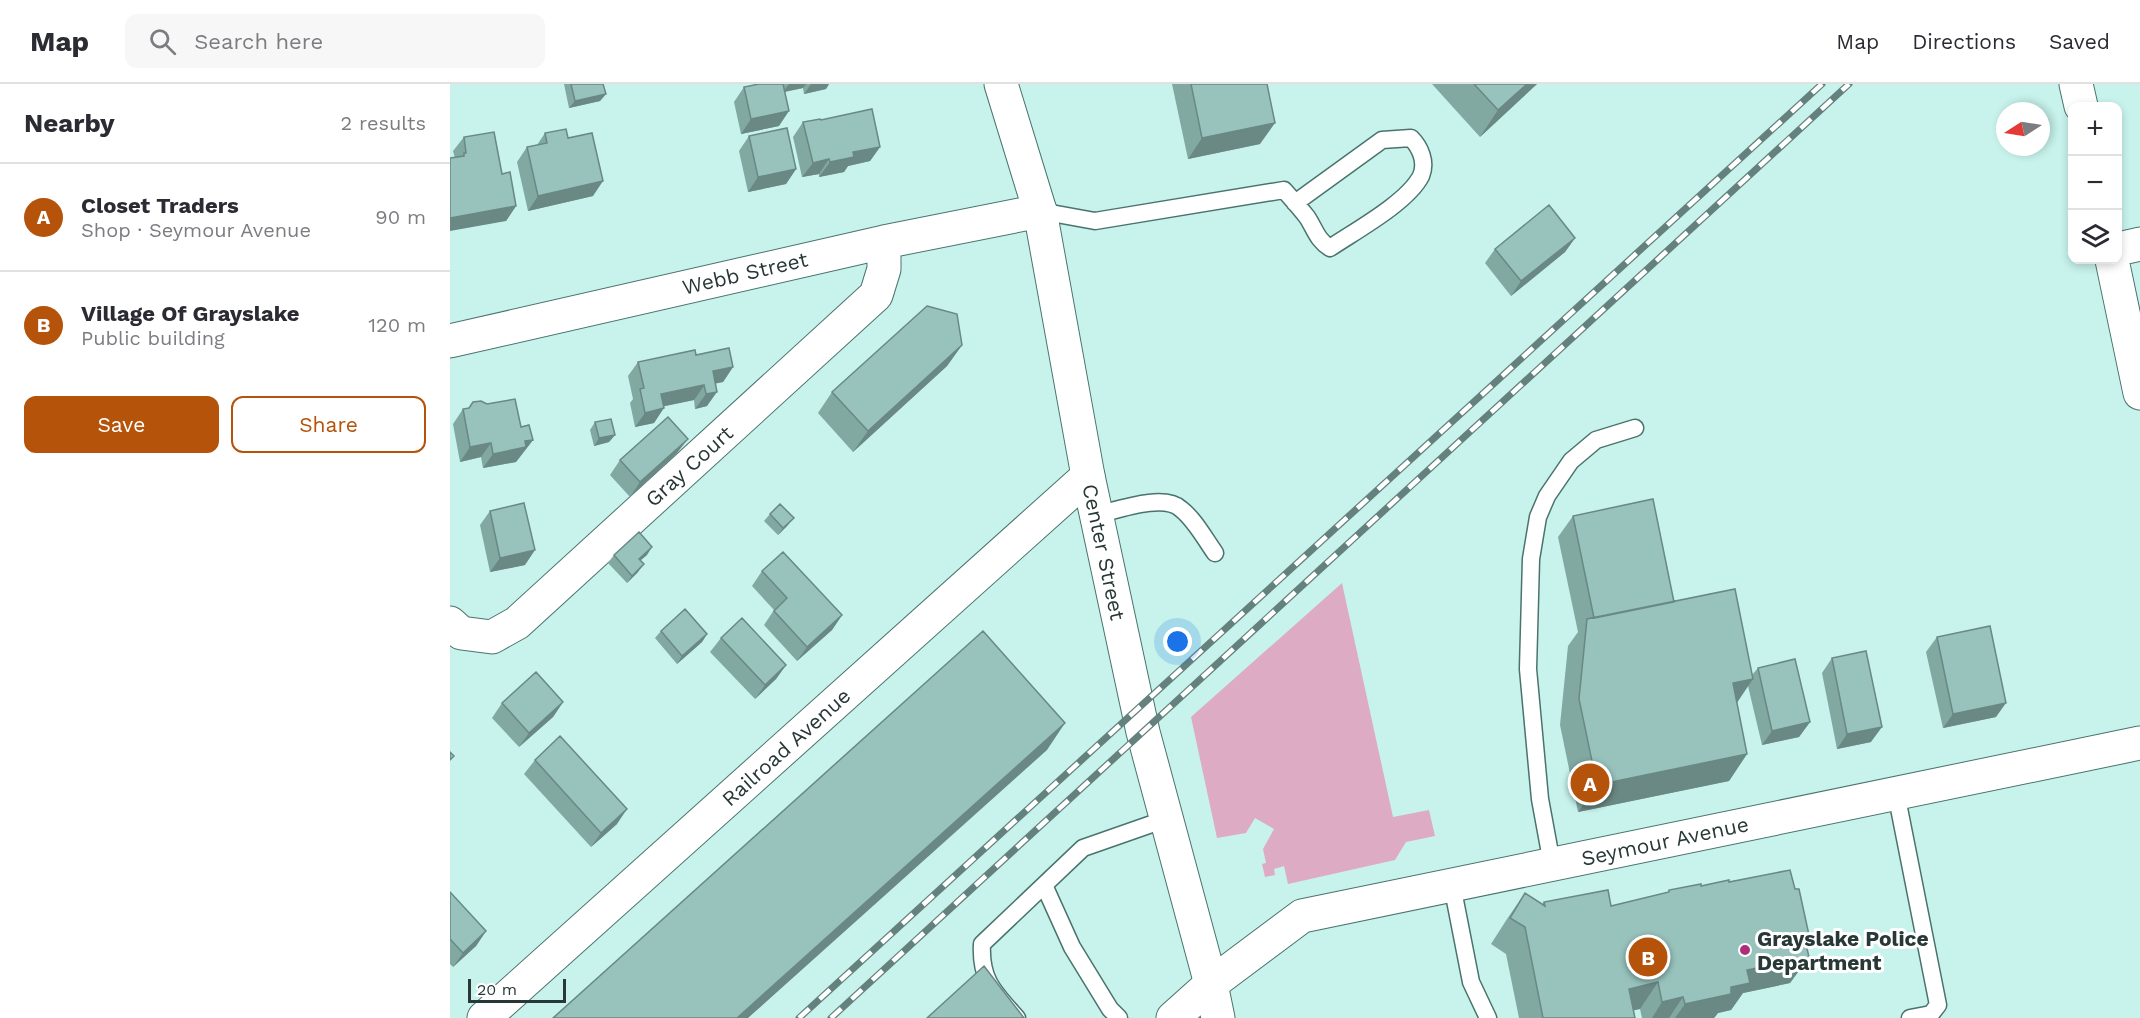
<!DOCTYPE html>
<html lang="en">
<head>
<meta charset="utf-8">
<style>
	:root { --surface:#fff; --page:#f7f7f7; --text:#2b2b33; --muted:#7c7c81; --line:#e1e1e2; --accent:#b45309 }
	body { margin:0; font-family:"Work Sans",sans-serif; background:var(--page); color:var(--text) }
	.controls { position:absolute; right:18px; top:18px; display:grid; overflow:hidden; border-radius:12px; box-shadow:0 3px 9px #0003 }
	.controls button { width:54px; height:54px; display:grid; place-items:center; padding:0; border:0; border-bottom:2px solid var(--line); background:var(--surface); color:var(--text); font:30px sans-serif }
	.compass { position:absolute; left:1546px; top:18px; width:54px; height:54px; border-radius:50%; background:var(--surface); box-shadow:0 3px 9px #0003; rotate:258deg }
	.scale { position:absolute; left:18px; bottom:15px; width:98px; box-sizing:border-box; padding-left:6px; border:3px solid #273836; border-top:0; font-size:16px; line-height:21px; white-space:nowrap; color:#273836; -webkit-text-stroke:4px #fff; paint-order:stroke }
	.you { position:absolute; left:728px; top:558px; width:21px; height:21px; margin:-15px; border:4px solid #fff; border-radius:50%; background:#1a73e8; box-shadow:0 0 0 9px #1a73e833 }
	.badge { display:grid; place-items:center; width:39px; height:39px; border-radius:50%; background:var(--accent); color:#fff; font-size:20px; font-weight:700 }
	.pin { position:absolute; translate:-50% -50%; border:3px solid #fff; box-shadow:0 2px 6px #0006 }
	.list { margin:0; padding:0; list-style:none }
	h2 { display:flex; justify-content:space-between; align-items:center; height:78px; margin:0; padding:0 24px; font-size:26px }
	h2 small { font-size:20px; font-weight:400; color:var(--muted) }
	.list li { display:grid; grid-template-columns:39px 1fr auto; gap:18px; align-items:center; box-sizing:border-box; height:108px; padding:0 24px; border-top:2px solid var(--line) }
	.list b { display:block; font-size:22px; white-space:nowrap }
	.list p { margin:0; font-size:20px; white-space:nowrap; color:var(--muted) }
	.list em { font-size:20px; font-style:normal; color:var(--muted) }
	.actions { display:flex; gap:12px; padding:18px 24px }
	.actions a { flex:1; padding:14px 0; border:2px solid var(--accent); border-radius:12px; text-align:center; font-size:21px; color:var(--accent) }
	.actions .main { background:var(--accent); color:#fff }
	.icon { flex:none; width:33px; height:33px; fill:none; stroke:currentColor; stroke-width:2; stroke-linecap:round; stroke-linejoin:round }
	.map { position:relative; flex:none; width:1690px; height:934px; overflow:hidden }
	header { display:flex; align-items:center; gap:36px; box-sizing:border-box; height:84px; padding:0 30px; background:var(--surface); border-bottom:2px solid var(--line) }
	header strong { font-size:28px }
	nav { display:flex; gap:33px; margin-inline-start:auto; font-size:21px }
	.search { width:420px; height:54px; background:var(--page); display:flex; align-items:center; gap:15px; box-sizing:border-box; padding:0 21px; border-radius:12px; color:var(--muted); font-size:22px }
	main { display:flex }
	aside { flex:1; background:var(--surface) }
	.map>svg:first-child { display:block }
	.green { fill:#deabc4 }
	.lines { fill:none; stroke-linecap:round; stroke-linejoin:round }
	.service-casing { stroke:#4a736d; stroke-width:19 }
	.minor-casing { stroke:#4a736d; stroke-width:35 }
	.tertiary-casing { stroke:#4a736d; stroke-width:35 }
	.service { stroke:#fff; stroke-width:16 }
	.minor { stroke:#fff; stroke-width:33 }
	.tertiary { stroke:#fff; stroke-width:33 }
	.rail-casing { stroke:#65817d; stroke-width:7 }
	.rail { stroke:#fff; stroke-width:4.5; stroke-dasharray:14; stroke-linecap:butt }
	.wall { fill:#82a8a2 }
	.shaded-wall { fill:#6a8884 }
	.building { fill:#97c3bc; stroke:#6a8884; stroke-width:1.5 }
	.poi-dot { fill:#ae2e7b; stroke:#fff; stroke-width:2 }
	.labels { text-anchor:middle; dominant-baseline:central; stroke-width:6; stroke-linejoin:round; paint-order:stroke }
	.street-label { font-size:21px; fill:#273836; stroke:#fff }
	.poi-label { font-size:21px; font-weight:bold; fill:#273836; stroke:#fff; text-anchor:start }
</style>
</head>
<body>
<header>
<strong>Map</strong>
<div class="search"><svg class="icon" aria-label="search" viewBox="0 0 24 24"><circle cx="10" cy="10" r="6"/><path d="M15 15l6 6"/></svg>Search here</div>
<nav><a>Map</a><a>Directions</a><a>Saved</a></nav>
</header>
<main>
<aside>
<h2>Nearby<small>2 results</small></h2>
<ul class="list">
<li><span class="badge">A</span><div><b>Closet Traders</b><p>Shop · Seymour Avenue</p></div><em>90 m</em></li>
<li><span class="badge">B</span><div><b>Village Of Grayslake</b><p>Public building</p></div><em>120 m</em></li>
</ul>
<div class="actions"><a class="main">Save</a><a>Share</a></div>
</aside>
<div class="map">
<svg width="1690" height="934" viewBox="0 0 1690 934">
	<rect width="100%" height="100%" fill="#c7f3ec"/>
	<path class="green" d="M892,499l51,234 36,-7 6,26 -29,6 -11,18 -107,24 -4,-18 -10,3 1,6 -10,2 -3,-13 4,-1 -3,-14 11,-20 -19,-11 -9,15 -29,5 -26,-121z"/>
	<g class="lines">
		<defs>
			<path id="service" d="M590,127l55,10 189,-31c8,9 16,18 23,27 8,12 10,23 23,31 25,-17 77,-45 91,-72 6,-14 -1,-29 -10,-38l-29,2 -87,63
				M646,431c22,-5 68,-22 85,-6 14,11 24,30 34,44
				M1446,709l42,212 -7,9 -21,4
				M1102,780l-12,-65 -12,-130 3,-110 7,-42 9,-21 24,-35 25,-21 39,-12
				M594,801l28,62 38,62 9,9
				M1002,801l19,97 17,36
				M567,934c-23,-26 -37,-38 -35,-74l101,-96 83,-29"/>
			<path id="minor" d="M1626,0l5,22
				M1668,165l22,-5
				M1662,176l28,133
				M0,257l434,-99 156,-31
				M0,539l11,10 31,4 25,-14 359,-328 8,-26v-27
				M34,934l604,-542
				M723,934l38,-34 91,-68 838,-173"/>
			<path id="tertiary" d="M551,0l39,127 48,265 55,256 68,252 7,34"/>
		</defs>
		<use href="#service" class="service-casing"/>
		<use href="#minor" class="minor-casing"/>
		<use href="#tertiary" class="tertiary-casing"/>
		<use href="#service" class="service"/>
		<use href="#minor" class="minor"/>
		<use href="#tertiary" class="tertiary"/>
		<defs>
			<path id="rail" d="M349,934l1023,-934
				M381,934l1018,-934"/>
		</defs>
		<use href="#rail" class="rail-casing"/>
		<use href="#rail" class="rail"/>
	</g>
	<path class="wall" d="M114,0h39l3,10 -6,7 -31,7z
		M309,0h70l-3,5 -22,5 -1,-6 -18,4 -6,34 -38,8 -7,-32 10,-15z
		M722,0h95l-7,60 -72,15z
		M982,0h105l-57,53z
		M371,36l59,27 -10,14 -22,5 -4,6 -25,5v-3l-17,3 -9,-40 10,-15z
		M95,49l48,63 -65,15 -11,-49 10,-15 10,-2z
		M299,52l47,33 -10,15 -38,8 -9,-41z
		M14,53l38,37 14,32 -10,15 -51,-63 -2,-7z
		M1125,154l-10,14 -54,44 -26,-33 10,-14z
		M512,261l-15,21 -94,86 -35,-39 14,-21z
		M246,271l37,12 -10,15 -7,1 -9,23 -12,3 -1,-9 -30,6 -10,17 -19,4 -5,-24 3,-4 -5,-23 10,-14z
		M13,325l58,18 12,13 -17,22 -33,6 -2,-11 -21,5 -7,-38z
		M145,338l20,13 -6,7 -15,4 -4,-16z
		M227,369l-47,44 -20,-22 10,-15z
		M40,427l35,54 -35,7 -10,-47z
		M320,430l18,11 -10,10 -14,-14z
		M1123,432l101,86 78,73 6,-7 52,54 -11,15 -37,8 -14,-59 -11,17 10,51 -18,27 -151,31 -18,-87 8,-79 10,-14 -20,-95z
		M164,471h33l-7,5 -2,12 -11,11 -19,-20z
		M312,487l80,44 -10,15 -35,31 -33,-36 10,-15 -22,-24z
		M211,547l46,3 -5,8 -25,22 -22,-26z
		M1487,553l59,80 -53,11 -17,-76z
		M271,554l65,27 -10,14 -21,20 -45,-47z
		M1382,574l39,84 -34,7 -15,-76z
		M113,618l-10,15 -34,30 -27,-29 10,-15z
		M85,676l82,64 -26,23 -67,-73z
		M1279,798l66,7 14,46 -4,5 4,17 -19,26 -47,10 -12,17 -13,3 -4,5h-72l-2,-9 -7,1 2,8h-116l-13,-64 -15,-10 16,-25 18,-26 17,11 2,-2 67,4 57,-14 1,-2z
		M0,808l36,39 -10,15 -23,21 -3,-3z"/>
	<path class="shaded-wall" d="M339,0h17l-3,4 -20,4z
		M361,0h18l-3,5 -22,5z
		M1077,0h10l-57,53 18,-27z
		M156,10l-6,7 -31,7 6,-7z
		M339,27l-10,15 -38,8 10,-15z
		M825,39l-15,21 -72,15 14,-21z
		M430,63l-10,14 -22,5 -4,6 -25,5 11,-15 23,-10z
		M379,75l-10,15 -17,3 11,-14z
		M346,85l-10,15 -38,8 10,-15z
		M153,97l-10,15 -65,15 10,-15z
		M66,122l-10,15 -56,10v-13z
		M1125,154l-10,14 -54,44 10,-15z
		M512,261l-15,21 -94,86 15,-21z
		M283,283l-10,15 -19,4 -10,14 -43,9 10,-15 52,-23z
		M267,308l-10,14 -12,3 11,-15z
		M214,324l-10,15 -19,4 10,-14z
		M165,351l-6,7 -15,4 5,-8z
		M238,355l-11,14 -47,44 10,-15z
		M83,356l-17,22 -33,6 10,-14 32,-13z
		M41,359l-10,14 -21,5 10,-15z
		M344,434l-6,7 -10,10 5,-7z
		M202,463l-5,8 -13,11 5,-7z
		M85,466l-10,15 -35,7 10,-14z
		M194,480l-6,8 -11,11 5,-7z
		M392,531l-10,15 -35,31 10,-14z
		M257,550l-5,8 -25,22 5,-8z
		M336,581l-10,14 -21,20 10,-14z
		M1303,595l-18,26 -2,-22z
		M113,618l-10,15 -34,30 10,-14z
		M1556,619l-10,14 -53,11 10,-14z
		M1360,638l-11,15 -37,8 10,-14z
		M615,639l-18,27 -299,268h-11z
		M1432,643l-11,15 -34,7 10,-15z
		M1297,670l-18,27 -151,31 19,-27z
		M177,725l-10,15 -26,23 10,-14z
		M36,847l-10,15 -23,21 10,-14z
		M1359,851l-19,25 19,-3 -19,26 -47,10 -12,17 -13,3 -4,5h-39l10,-14 46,-17 16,-17 57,-34z
		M1208,898l-18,27 -29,6 18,-26z
		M1233,913l-14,21h-17l10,-16z"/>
	<path class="building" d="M121,0h32l3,10 -31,7z
		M309,0h24l6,27 -38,8 -7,-32z
		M741,0h76l8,39 -73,15z
		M1024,0h53l-29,26z
		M422,25l8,38 -27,5 1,5 -24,5 -1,-3 -16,4 -10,-41 17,-3 1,1z
		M337,44l9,41 -38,8 -9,-41z
		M116,45l2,9 24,-5 11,48 -65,15 -11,-49 20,-4 -2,-10z
		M44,48l8,42 8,-2 6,34 -66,12v-60l14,-2v-3h2l-2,-16z
		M1099,121l26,33 -54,43 -26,-32z
		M477,222l30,8 5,31 -94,86 -36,-39z
		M279,264l4,19 -20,4 4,21 -11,2 -2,-9 -43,9 3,14 -19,5 -5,-24 4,-1 -6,-26 57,-12 1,5z
		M65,315l6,28 8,-2 4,15 -8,1 1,6 -33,7 -2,-11 -21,4 -7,-38 6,-1 4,-6 8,-1 6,3z
		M218,333l20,22 -48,43 -20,-22z
		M161,335l4,16 -16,3 -4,-16z
		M1203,415l21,103 -80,16 -21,-102z
		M74,419l11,47 -35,8 -10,-47z
		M330,420l14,14 -11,10 -13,-14z
		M189,448l13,15 -13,12 5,5 -12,12 -18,-21z
		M333,468l59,63 -35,32 -33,-36 13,-13 -25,-27z
		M1285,505l18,90 -20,4 14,71 -150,31 -18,-86 8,-80z
		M235,525l22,25 -25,22 -21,-25z
		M292,534l44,47 -21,20 -44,-47z
		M1540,542l16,77 -53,11 -16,-77z
		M533,547l82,92 -328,295h-184z
		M1416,567l16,76 -35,7 -15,-76z
		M1345,575l15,63 -38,9 -14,-63z
		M86,588l27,30 -34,31 -27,-30z
		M110,652l67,73 -26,24 -66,-73z
		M0,668l4,4 -4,4z
		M1340,786l5,19h4l10,46 -5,1 5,21 -62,13 3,13 -19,4v7l-46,10 -2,-7 -21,5 -4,-20 -29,7 6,29h-92l-18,-91 -15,-9 15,-25 20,13 -1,-4 64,-12 3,16 58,-14v-2l32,-6v2l28,-6v2z
		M0,808l36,39 -23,22 -13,-14z
		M534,882l40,52h-97z"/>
	<circle class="poi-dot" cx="1295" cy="866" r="6"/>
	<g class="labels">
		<g class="street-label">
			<text transform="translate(295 189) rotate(-13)">Webb Street</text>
			<text transform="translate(239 382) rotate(-42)">Gray Court</text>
			<text transform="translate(654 468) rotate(78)">Center Street</text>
			<text transform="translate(336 663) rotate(-42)">Railroad Avenue</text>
			<text transform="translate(1215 757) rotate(-12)">Seymour Avenue</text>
		</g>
		<g class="poi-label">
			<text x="1307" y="854">Grayslake Police<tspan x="1307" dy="24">Department</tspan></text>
		</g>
	</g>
</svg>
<div class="controls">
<button>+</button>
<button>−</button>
<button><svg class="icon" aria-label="layers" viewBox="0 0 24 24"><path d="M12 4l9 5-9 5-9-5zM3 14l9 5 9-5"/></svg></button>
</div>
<svg class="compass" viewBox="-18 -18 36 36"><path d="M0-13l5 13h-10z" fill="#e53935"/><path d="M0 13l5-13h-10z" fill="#7c7c81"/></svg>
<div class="scale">20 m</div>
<div class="you"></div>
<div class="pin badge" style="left:1140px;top:699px">A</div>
<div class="pin badge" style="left:1198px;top:873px">B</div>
</div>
</main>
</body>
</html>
